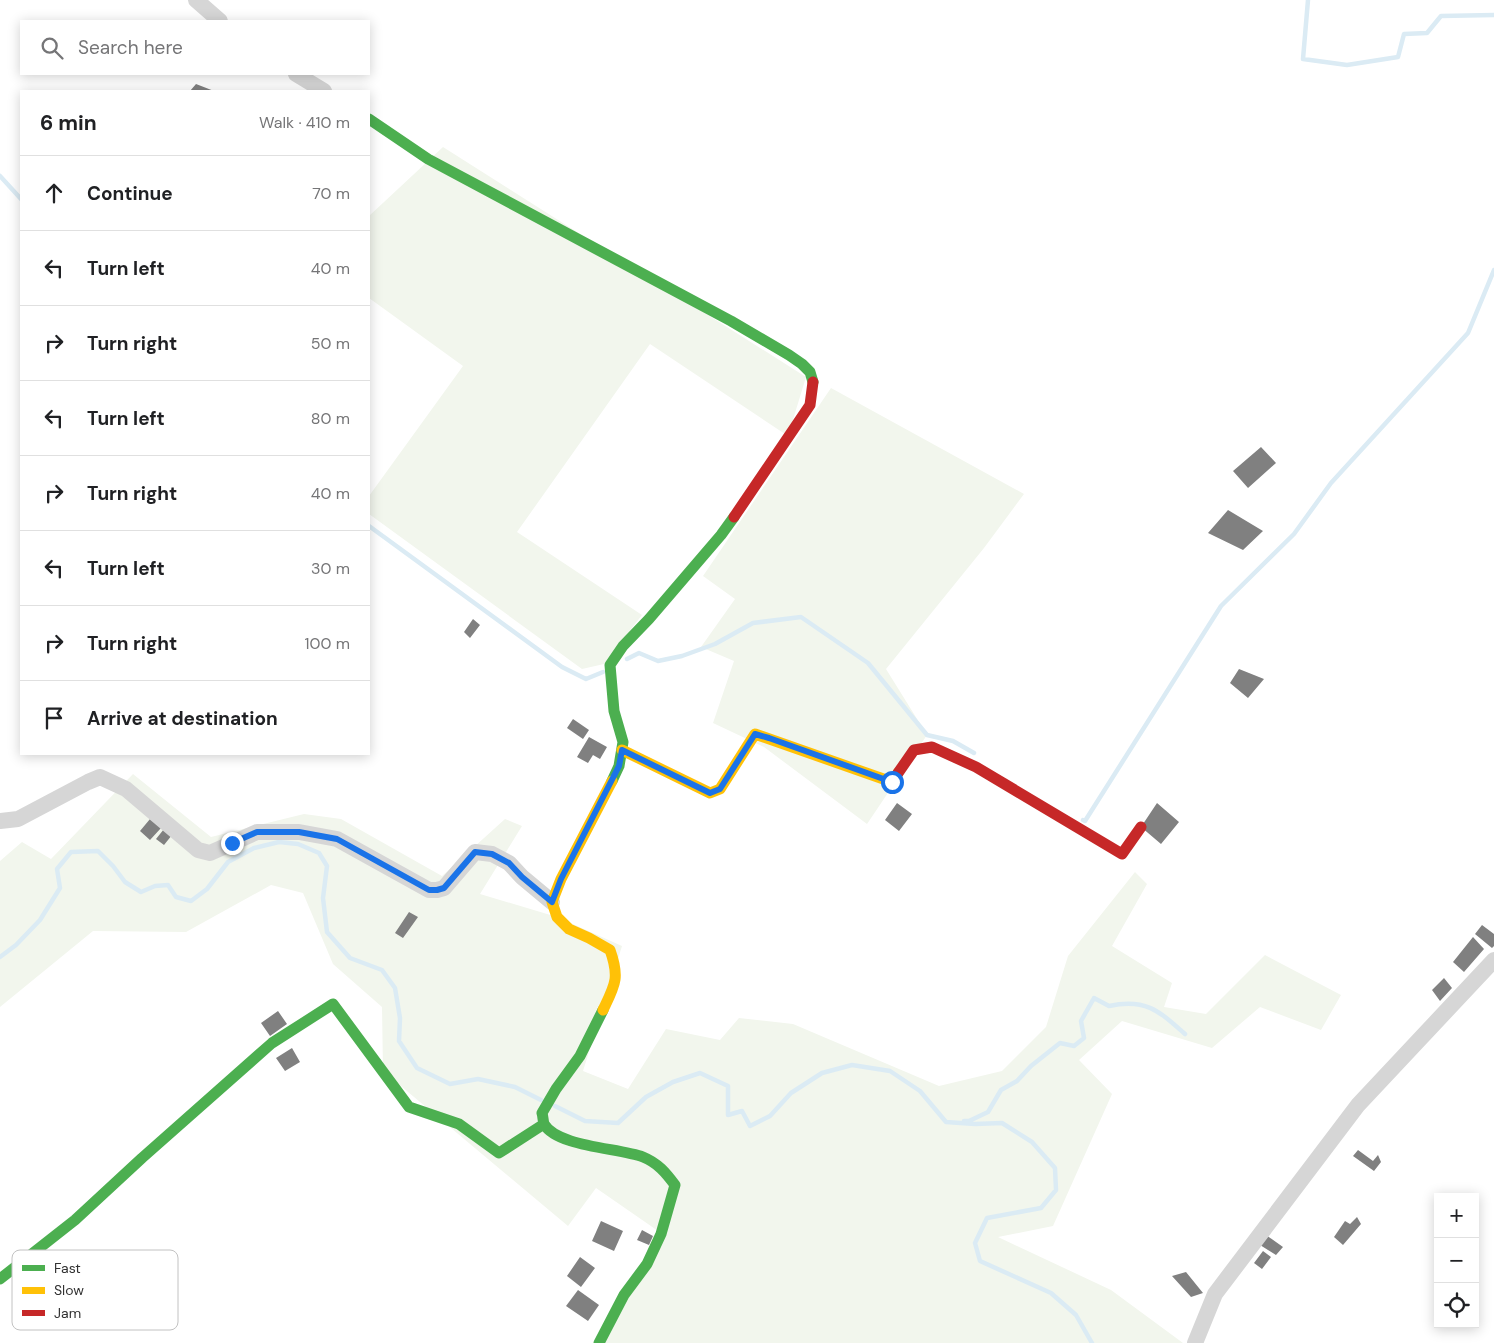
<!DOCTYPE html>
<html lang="en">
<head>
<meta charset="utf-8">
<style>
	body { margin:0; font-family:"DM Sans",sans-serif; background:#f6f6f6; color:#202124 }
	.controls { position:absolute; right:15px; bottom:15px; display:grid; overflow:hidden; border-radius:0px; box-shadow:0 2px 12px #0003 }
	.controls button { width:45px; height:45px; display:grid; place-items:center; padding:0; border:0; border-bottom:1px solid #e0e0e0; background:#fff; color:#202124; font:25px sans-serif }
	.stop { position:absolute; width:15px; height:15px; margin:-11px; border:4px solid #1a73e8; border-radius:50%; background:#fff }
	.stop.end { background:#1a73e8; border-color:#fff; box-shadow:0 1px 5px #0008 }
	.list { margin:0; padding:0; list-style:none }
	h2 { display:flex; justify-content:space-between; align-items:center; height:65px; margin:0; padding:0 20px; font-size:21px }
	h2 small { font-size:16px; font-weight:400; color:#757577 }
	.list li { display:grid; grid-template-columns:32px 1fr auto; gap:15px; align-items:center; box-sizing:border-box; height:75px; padding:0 20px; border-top:1px solid #e0e0e0 }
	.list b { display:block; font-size:19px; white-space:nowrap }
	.list em { font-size:16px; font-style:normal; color:#757577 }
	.icon { flex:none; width:28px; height:28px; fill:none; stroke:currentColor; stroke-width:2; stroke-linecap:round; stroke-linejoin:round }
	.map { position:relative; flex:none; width:1494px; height:1343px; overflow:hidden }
	.search { position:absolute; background:#fff; box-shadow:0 2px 12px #0003; left:20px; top:20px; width:350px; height:55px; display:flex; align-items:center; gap:12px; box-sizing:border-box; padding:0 18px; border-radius:0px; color:#757577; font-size:19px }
	.panel { position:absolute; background:#fff; box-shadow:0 2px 12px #0003; left:20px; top:90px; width:350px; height:665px; border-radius:0px }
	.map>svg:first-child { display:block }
	.green { fill:#f2f6ed }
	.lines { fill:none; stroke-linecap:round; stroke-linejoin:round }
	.stream { stroke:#dbebf4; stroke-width:4.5 }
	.building { fill:#808080 }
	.street { stroke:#d6d6d6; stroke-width:16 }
	.fast { stroke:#4caf50; stroke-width:11 }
	.slow { stroke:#ffc107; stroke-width:11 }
	.jam { stroke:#c62828; stroke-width:11 }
	.route { stroke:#1a73e8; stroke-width:6 }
	.key { fill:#fff; stroke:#c2c2c2; stroke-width:1 }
	.key-label { font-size:14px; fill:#323232 }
</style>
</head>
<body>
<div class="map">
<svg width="1494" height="1343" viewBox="0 0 1494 1343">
	<rect width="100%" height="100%" fill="#fff"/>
	<path class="green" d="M443,147L806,377L788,436L650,344L517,532L642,615L604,664L582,669L369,514V496L463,366L369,298V216Z
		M831,388L1024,494L984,548L886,669L927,735L867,824L764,747L713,723L734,661L701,647L735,599L703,576Z
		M133,774L211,837L304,814L341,819L442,876L505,819L522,826L480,894L557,917L622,946L583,1071L628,1089L666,1029L720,1040L739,1018L793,1024L939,1086L1002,1071L1046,1027L1068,956L1135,872L1147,884L1112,946L1172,983L1164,1007L1206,1014L1265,955L1341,995L1321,1030L1260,1007L1212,1048L1122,1021L1079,1060L1112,1094L1053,1226L998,1237L1111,1290L1183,1343H599L661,1233L596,1188L568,1226L383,1071L382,1007L333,964L303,893L271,885L186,932L93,931L0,1007V861L22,842L51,859Z"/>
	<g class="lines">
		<path class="stream" d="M1308,0L1303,59L1347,65L1398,57L1404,34L1427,33L1441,16L1494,15
			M0,176L21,199
			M369,526L562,667L586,679L603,672
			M627,659L639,653L658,661L682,656L715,644L753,623L801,617L868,663L927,735L953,741L974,753
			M1083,820L1085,821L1221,606L1294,534L1331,483L1468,333L1494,270
			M0,957L16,945L40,920L60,888L57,869L71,852L98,851L113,866L125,882L141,892L155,886L168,885L176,897L191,901L207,889L228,862L254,848L279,842L298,844L319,853L327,866L323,898L327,932L350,958L382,970L395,988L400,1018L399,1041L417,1068L450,1084L478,1079L515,1087L541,1100
			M555,1106L585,1121L618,1123L646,1097L673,1082L700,1073L728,1086V1115L742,1111L750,1126L770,1116L791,1093L822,1073L852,1065L890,1071L920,1091L946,1122L975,1124L1002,1123L1032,1142L1055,1168L1056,1190L1041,1208L987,1218L975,1243L980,1261L1051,1293L1076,1315L1092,1343
			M964,1121H969L988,1112L1001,1090L1017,1081L1031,1066L1060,1043L1074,1046L1084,1038L1081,1021L1094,998L1109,1006C1146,998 1159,1011 1185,1034"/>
	</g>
	<path class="building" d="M196,84L214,91H190Z
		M1261,447L1276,463L1248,488L1233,471Z
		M1228,510L1263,531L1243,550L1208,533Z
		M473,619L480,625L470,638L464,632Z
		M1239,669L1264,679L1248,698L1230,683Z
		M573,719L589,730L583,739L567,728Z
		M589,737L607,747L600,759L593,755L588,763L577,757Z
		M897,803L912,814L899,831L885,820Z
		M1157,803L1179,822L1161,844L1141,827Z
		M150,819L161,828L150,840L140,831Z
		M164,829L172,835L164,845L156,839Z
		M409,912L418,917L403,938L395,933Z
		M1482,925L1494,934V946L1492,948L1475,934Z
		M1473,937L1484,949L1464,972L1453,962Z
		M1444,978L1452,988L1440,1001L1432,990Z
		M278,1011L287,1024L270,1036L261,1023Z
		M292,1048L300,1062L285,1071L276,1058Z
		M1358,1150L1373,1161L1378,1155L1381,1162L1374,1171L1353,1156Z
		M1357,1217L1361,1224L1343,1245L1334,1237L1345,1221L1350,1224Z
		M601,1221L623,1231L614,1251L592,1241Z
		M642,1230L653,1236L649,1245L637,1240Z
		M1266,1235L1283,1247L1276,1255L1260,1245Z
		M1263,1251L1271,1257L1262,1269L1254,1263Z
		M580,1257L595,1268L581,1287L567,1276Z
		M1186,1272L1203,1293L1191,1297L1172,1276Z
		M578,1290L599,1305L588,1321L566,1306Z"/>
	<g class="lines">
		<path class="street" d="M196,0L220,21
			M296,74L324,91
			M0,821L18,819L88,782L100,777L126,789L198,850L210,853L257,832H299L337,839L429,890H437L444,888L475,852L492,854L509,863L522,877L552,902
			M1195,1343L1215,1294L1358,1105L1494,960"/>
		<path class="fast" d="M369,119L428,159L731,321L789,355L802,364L810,372L813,382
			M612,781L619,766L623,742L614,711L610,665L623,646L649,619L721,535L734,517
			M0,1279L75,1220L142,1158L272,1043L333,1004L409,1107L459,1124L499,1153L544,1124
			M599,1343L624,1295L647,1264L661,1234L675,1185C666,1173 658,1163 643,1157C620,1148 557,1147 544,1124C543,1121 543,1116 542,1113L556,1089L580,1056L603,1010"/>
		<path class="slow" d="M622,750L710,793L720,789L755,734L892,782L898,773
			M603,1010C615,985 620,978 610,950L589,938L569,929L557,917L552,902L561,879L612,781"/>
		<path class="jam" d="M734,517L810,405L813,382
			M898,773L914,750L932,747L976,767L1122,854L1141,827"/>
	</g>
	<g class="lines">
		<path class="route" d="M232,843L257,832H299L337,839L429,890H437L444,888L475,852L492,854L509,863L522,877L552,902L561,879L619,766L622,750L710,793L720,789L755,734L769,738L892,782"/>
	</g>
	<rect x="12" y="1250" width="166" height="80" rx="8" class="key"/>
	<rect x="22" y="1265" width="23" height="6" fill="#4caf50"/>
	<rect x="22" y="1287" width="23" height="7" fill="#ffc107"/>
	<rect x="22" y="1310" width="23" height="6" fill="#c62828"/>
	<g class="key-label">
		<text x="54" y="1273">Fast</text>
		<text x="54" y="1295">Slow</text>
		<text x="54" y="1318">Jam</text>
	</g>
</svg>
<div class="controls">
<button>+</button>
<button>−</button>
<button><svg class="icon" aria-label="locate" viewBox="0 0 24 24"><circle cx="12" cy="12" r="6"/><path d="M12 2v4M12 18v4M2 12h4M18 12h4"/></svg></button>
</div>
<div class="stop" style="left:892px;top:782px"></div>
<div class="stop end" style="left:232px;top:843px"></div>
<div class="search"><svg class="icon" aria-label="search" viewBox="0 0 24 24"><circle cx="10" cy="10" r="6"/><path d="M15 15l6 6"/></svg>Search here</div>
<section class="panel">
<h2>6 min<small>Walk · 410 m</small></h2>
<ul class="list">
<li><svg class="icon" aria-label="ahead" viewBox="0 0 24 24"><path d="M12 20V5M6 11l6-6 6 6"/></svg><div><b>Continue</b></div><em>70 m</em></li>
<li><svg class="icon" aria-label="left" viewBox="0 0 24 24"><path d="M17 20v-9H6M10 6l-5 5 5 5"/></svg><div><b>Turn left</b></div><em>40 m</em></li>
<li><svg class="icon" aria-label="right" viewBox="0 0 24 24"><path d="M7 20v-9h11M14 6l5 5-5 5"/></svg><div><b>Turn right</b></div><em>50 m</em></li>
<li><svg class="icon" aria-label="left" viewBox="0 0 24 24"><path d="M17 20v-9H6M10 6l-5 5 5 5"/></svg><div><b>Turn left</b></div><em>80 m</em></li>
<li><svg class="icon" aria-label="right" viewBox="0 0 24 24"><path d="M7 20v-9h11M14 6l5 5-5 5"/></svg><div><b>Turn right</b></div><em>40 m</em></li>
<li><svg class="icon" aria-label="left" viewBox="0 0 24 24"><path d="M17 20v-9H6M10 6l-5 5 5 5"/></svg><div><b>Turn left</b></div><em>30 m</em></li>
<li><svg class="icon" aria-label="right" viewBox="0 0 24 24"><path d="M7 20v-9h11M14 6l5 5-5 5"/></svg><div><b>Turn right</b></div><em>100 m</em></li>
<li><svg class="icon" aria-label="arrive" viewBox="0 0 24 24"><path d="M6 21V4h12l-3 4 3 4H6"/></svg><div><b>Arrive at destination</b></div></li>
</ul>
</section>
</div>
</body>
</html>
